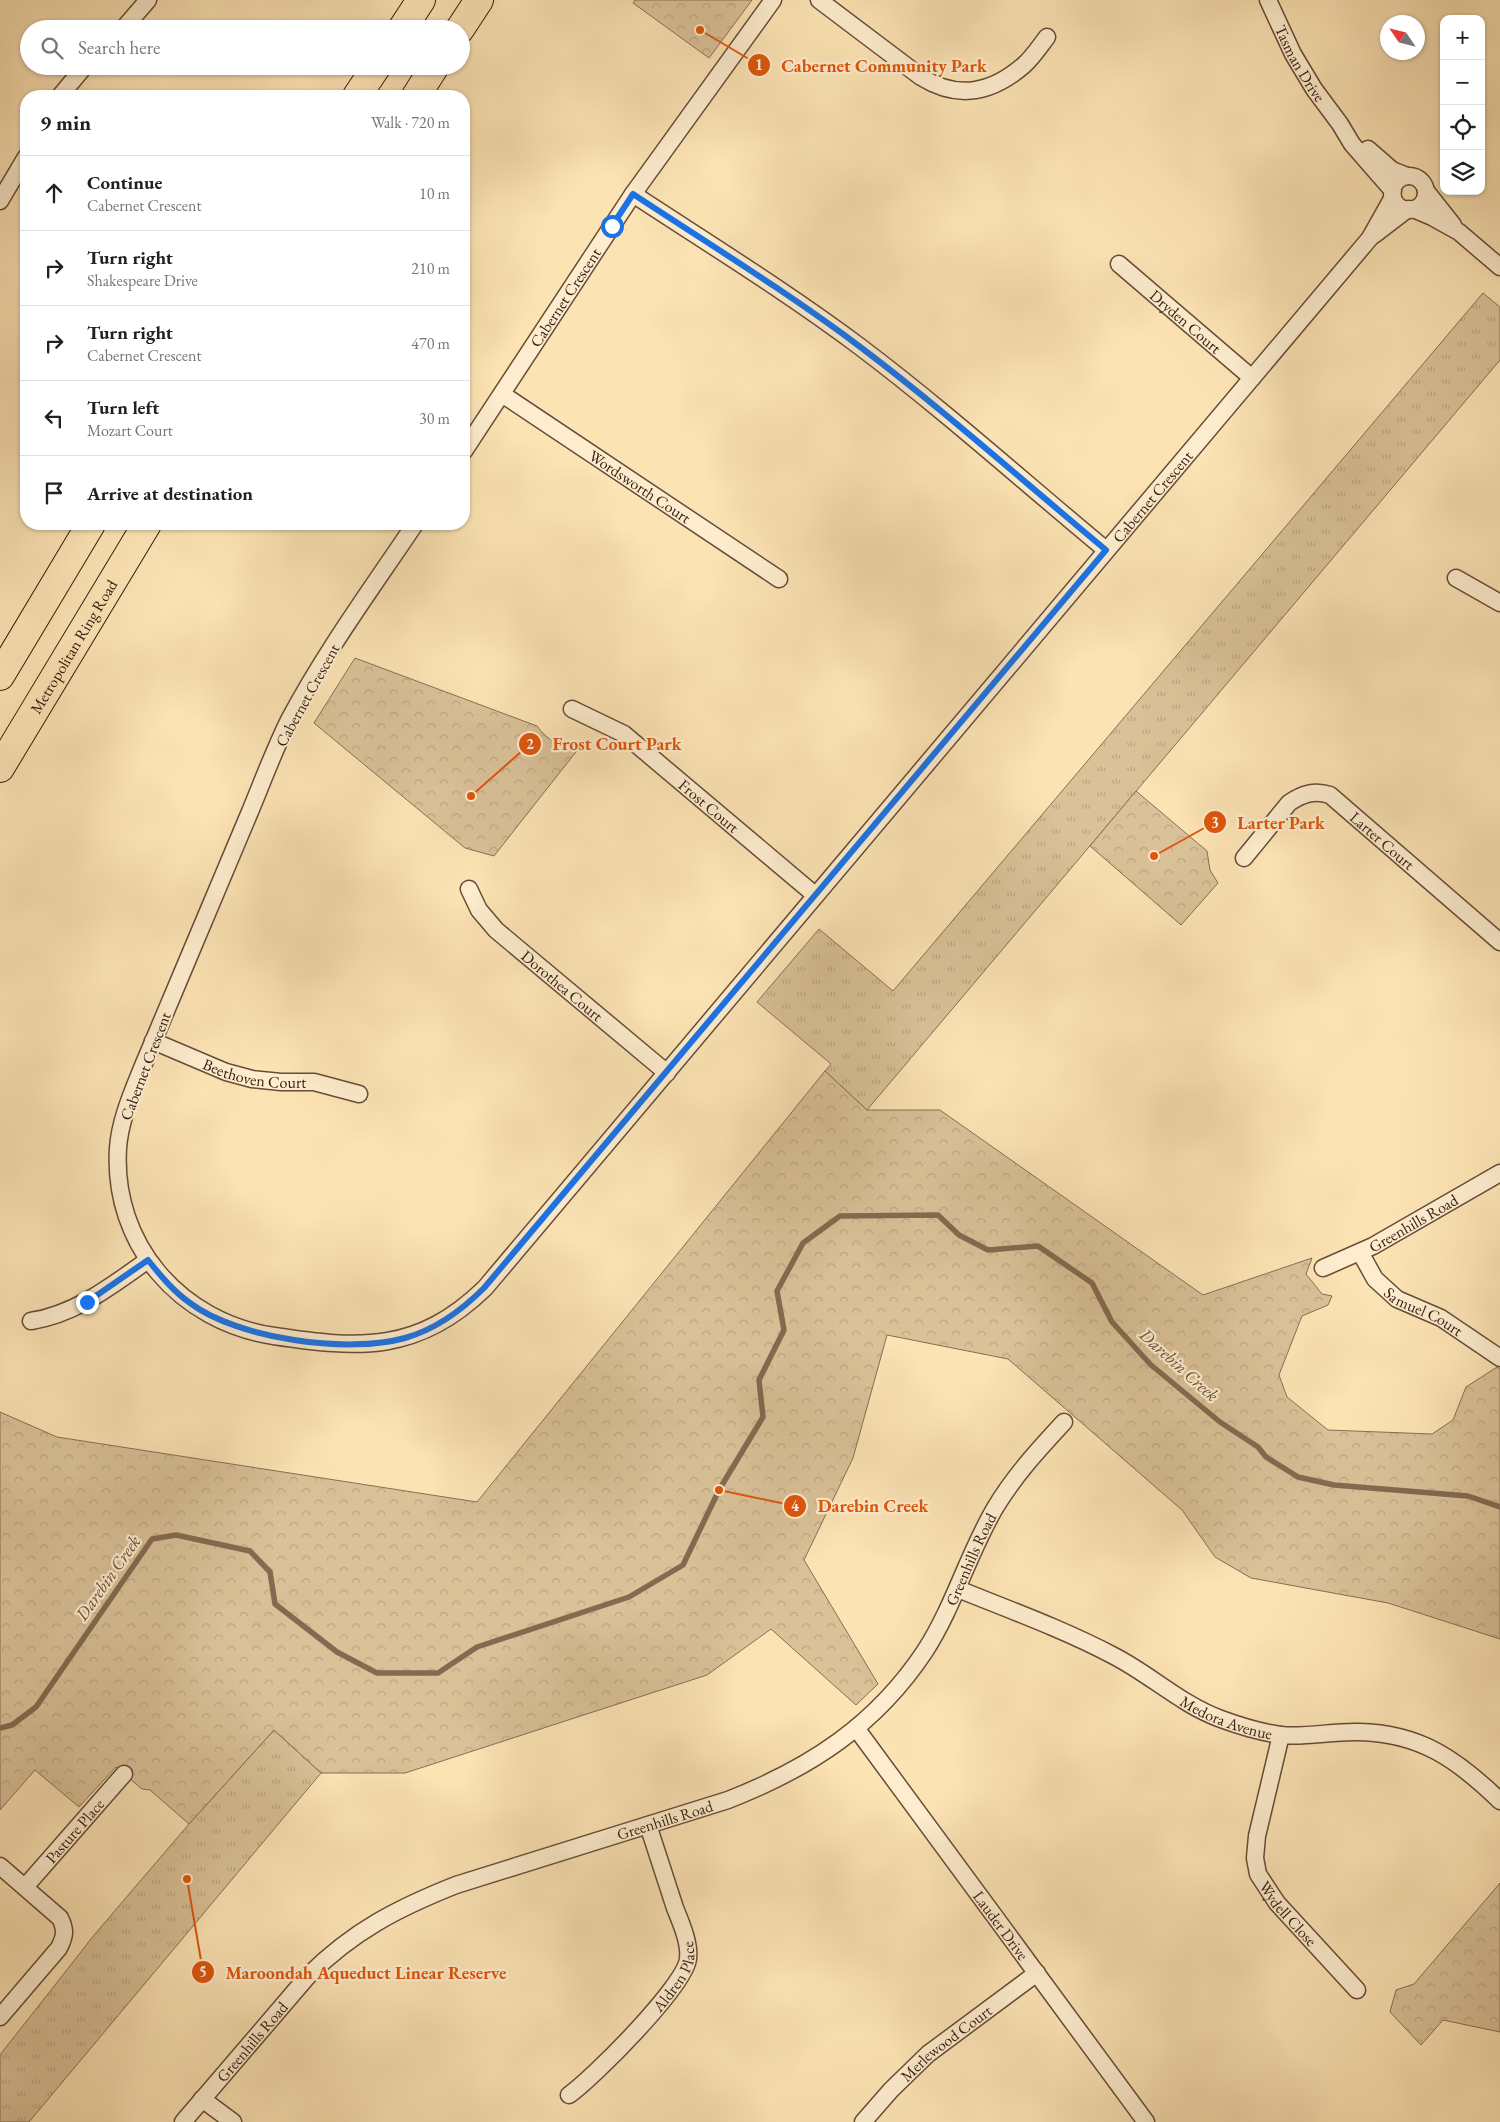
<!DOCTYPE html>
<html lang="en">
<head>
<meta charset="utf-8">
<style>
	body { margin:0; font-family:"EB Garamond",serif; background:#f2f2f2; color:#202124 }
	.controls { position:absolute; right:15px; top:15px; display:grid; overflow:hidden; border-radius:10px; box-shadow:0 1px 4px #0004 }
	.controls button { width:45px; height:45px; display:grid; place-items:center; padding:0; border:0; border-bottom:1px solid #e0e0e0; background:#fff; color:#202124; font:25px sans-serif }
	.compass { position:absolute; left:1380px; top:15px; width:45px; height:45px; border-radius:50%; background:#fff; box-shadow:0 1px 4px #0004; rotate:305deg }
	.stop { position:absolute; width:15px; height:15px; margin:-11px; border:4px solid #1a73e8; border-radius:50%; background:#fff }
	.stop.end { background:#1a73e8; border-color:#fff; box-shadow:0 1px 5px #0008 }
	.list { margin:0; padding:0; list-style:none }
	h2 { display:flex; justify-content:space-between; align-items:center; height:65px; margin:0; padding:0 20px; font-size:21px }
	h2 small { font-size:16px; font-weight:400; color:#757577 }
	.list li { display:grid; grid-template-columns:32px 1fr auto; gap:15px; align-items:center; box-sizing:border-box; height:75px; padding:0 20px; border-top:1px solid #e0e0e0 }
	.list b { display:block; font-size:19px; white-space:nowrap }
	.list p { margin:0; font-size:16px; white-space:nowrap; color:#757577 }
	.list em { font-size:16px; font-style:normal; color:#757577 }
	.icon { flex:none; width:28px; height:28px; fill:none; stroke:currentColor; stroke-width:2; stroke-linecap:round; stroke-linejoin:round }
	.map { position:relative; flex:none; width:1500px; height:2122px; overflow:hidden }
	.search { position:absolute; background:#fff; box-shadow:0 1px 4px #0004; left:20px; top:20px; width:450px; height:55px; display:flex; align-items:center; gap:12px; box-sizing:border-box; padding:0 18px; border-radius:28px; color:#757577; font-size:19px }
	.panel { position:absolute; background:#fff; box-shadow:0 1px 4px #0004; left:20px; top:90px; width:450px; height:440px; border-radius:20px }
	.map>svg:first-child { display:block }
	.grass { fill:url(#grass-tufts); stroke:#886e53 }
	.forest { fill:url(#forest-crowns); stroke:#886e53 }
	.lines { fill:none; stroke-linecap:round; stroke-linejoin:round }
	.stream { stroke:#846a50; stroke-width:5.5 }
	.street-casing { stroke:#674c38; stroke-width:19 }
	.highway-casing { stroke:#351a0e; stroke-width:30 }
	.street { stroke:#fdedce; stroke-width:16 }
	.highway { stroke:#fce3b4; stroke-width:28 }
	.route { stroke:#1a73e8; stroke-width:6 }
	.labels { text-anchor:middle; stroke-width:4.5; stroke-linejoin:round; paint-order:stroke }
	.street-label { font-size:16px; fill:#351a0e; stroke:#fdedce }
	.water-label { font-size:18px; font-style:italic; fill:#694f3a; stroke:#fdedce }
	.leader { fill:none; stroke:#df560c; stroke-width:2 }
	.callout-dot { fill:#df560c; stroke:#fdedce; stroke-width:2 }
	.mark-label { font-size:15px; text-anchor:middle; font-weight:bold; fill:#fff }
	.callout-label { font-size:18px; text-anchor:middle; font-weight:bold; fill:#df560c; stroke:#fdedce; stroke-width:4.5; stroke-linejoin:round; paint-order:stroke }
</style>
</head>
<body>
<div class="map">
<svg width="1500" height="2122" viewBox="0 0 1500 2122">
	<defs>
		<pattern id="grass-tufts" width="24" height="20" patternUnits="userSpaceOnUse" patternTransform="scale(1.25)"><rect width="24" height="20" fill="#dac198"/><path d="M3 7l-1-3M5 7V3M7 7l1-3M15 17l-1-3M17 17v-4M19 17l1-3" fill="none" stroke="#bca582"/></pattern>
		<pattern id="forest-crowns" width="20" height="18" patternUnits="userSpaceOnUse" patternTransform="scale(1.25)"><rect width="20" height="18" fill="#dac198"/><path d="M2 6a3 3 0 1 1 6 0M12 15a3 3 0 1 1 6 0" fill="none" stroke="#bca582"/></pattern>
	</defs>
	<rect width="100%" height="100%" fill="#fce3b4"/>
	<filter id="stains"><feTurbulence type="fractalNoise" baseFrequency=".004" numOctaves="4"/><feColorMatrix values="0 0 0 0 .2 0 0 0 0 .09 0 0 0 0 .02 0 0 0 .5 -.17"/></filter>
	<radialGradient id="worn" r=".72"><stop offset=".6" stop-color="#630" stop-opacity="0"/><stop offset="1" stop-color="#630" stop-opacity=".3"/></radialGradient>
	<path class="grass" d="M1483,293L1500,307V360L867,1110L825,1071L831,1064L757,1002L819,929L893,991Z
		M274,1730L321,1773L29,2122H0V2055L95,1934L189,1824Z"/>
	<path class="forest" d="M635,0H752L709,58L633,3Z
		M355,658L537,726C551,745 560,744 583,743L494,856L465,848L314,723Z
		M1136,791L1207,851L1210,870L1218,883L1181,925L1090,846Z
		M825,1071L867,1110H940L1203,1295L1312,1258L1306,1274L1322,1294L1332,1296L1328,1305L1302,1316L1279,1375L1287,1397L1328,1430L1432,1434L1453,1420L1466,1387L1497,1367L1500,1369V1639L1388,1603L1251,1578L1215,1557L1182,1510L1008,1359L887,1335L853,1458L804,1560L878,1684L856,1705L771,1629L707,1675L405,1773H321L274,1730L189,1824L150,1790L142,1789L116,1767L79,1807L35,1770L0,1810V1412L57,1437L477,1502Z
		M1500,1883V2032L1443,2020L1421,2045L1390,2012L1396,1990L1414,1984Z"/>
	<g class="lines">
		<path class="stream" d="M0,1728L12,1725L36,1707L152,1539L176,1535L250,1551L270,1572L275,1604L337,1652L377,1673H438L477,1647L629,1597L683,1565L719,1490L763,1417L759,1380L784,1330L777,1291L803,1243L840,1216L938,1215L959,1235L988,1250L1038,1246L1092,1283L1112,1322L1151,1365L1220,1422L1258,1447L1266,1457L1298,1477L1334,1485L1468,1496L1500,1507"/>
		<g class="street-casing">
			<g id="street">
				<path d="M819,0L921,77C958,100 992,93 1024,65C1033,57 1040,46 1047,37"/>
				<path id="s1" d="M1268,0L1293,54L1314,89L1340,124L1352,144L1393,191"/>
				<path d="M123,29L148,0"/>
				<path d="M60,96L85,66"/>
				<path d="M1368,149L1392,170L1407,176"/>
				<circle cx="1409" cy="193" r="17"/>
				<path d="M1426,191L1453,225"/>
				<path d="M633,194C709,244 787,292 859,346C944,410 1024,482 1106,550"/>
				<path d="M0,201L26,157"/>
				<path d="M1413,209L1432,217L1459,232L1500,267"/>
				<path d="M1374,235L1408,209"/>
				<path id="s2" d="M1119,264L1252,378"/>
				<path id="s3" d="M502,394L779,579"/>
				<path id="s4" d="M464,451L633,194L773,0"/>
				<path id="s5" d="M415,524C372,588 325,652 289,720C274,750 262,783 249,814C225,871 201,928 177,985C165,1013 154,1040 142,1068C132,1093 120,1120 118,1148C112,1244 180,1322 274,1336C360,1349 418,1353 485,1288L1370,238L1393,197"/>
				<path d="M1456,578L1500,603"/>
				<path id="s6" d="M572,709L624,734L815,895"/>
				<path id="s7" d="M1244,858L1289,803C1302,794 1314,790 1330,795L1500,942"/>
				<path id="s8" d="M469,889L479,910L496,930L667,1073"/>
				<path id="s9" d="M153,1041L226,1072L252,1079L281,1082H314L359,1094"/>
				<path id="s10" d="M1360,1252L1375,1279L1397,1299L1441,1318L1500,1358"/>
				<path id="s11" d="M1323,1268L1373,1246L1500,1173"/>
				<path d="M31,1321C76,1314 111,1286 148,1260"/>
				<path id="s12" d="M958,1589C1010,1610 1065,1630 1114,1656C1151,1675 1182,1705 1221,1719C1240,1726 1260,1732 1280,1735C1305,1738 1333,1731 1359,1732C1420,1733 1458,1760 1500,1801"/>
				<path id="s13" d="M856,1728L1146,2122"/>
				<path id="s14" d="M1281,1735L1257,1836L1255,1858L1258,1874L1277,1903L1357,1990"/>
				<path d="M0,1866L60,1918C66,1930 65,1936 59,1948L0,2017"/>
				<path id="s15" d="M25,1887L124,1774"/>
				<path id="s16" d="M569,2095C593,2078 685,1986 688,1959C690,1943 681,1923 675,1908C666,1880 657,1852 648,1825"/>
				<path d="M202,2099L233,2122"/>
				<path id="s17" d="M183,2122L308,1976C353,1931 398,1908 456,1885L728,1800C810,1768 876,1725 925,1651C954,1606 968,1554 995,1508C1014,1476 1039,1449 1064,1422"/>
				<path id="s18" d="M863,2122L891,2090L928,2054L1037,1973"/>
			</g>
		</g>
		<g class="highway-casing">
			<g id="highway">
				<path d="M402,29L421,0"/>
				<path d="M460,29L479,0"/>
				<path d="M357,96L377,66"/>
				<path d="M416,96L435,66"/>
				<path d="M0,676L91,524"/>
				<path id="s19" d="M0,768L147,524"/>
			</g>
		</g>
		<use href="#street" class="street"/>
		<use href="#highway" class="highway"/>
	</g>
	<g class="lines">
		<path class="route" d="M87,1302L148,1260C160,1275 173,1291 190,1303C238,1339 348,1354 405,1338C437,1329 462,1310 484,1288L1106,550C1024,482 944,410 859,346C787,292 709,244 633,194L612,226"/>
	</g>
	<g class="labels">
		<g class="street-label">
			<text dy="6" stroke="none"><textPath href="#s1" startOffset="71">Tasman Drive</textPath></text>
			<text dy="6" stroke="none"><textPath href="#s4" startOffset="184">Cabernet Crescent</textPath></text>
			<text dy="6" stroke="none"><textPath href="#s2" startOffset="88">Dryden Court</textPath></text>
			<text dy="6" stroke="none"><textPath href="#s3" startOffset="166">Wordsworth Court</textPath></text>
			<text dy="6" stroke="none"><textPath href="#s5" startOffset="2226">Cabernet Crescent</textPath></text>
			<text dy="6" stroke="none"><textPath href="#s19" startOffset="142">Metropolitan Ring Road</textPath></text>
			<text transform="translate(307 695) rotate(-61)" y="6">Cabernet Crescent</text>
			<text dy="6" stroke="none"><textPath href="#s6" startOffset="169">Frost Court</textPath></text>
			<text dy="6" stroke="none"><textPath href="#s7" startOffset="184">Larter Court</textPath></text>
			<text dy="6" stroke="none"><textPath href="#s8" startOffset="136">Dorothea Court</textPath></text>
			<text transform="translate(145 1066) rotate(-69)" y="6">Cabernet Crescent</text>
			<text dy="6" stroke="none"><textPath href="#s9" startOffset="108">Beethoven Court</textPath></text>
			<text dy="6" stroke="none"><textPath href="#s11" startOffset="101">Greenhills Road</textPath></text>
			<text dy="6" stroke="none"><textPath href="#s10" startOffset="90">Samuel Court</textPath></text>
			<text dy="6" stroke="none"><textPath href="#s17" startOffset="1006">Greenhills Road</textPath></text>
			<text dy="6" stroke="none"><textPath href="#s12" startOffset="299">Medora Avenue</textPath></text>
			<text dy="6" stroke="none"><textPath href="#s17" startOffset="586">Greenhills Road</textPath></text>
			<text dy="6" stroke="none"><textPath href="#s15" startOffset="75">Pasture Place</textPath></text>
			<text dy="6" stroke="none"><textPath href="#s14" startOffset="192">Wydell Close</textPath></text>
			<text dy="6" stroke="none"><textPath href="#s13" startOffset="245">Lauder Drive</textPath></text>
			<text dy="6" stroke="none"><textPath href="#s16" startOffset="161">Aldren Place</textPath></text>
			<text dy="6" stroke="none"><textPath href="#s17" startOffset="106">Greenhills Road</textPath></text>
			<text dy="6" stroke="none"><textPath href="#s18" startOffset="115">Merlewood Court</textPath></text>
		</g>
		<g class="water-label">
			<text transform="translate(1179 1365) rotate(42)" y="6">Darebin Creek</text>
			<text transform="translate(108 1578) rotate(-55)" y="6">Darebin Creek</text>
		</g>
	</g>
	<path class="leader" d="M700 30L759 65M471 796L530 744M1154 856L1215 822M719 1490L795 1506M187 1879L203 1972"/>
	<g class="callout-dot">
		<circle cx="700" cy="30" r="5"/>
		<circle cx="471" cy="796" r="5"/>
		<circle cx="1154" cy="856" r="5"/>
		<circle cx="719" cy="1490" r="5"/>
		<circle cx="187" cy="1879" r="5"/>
		<circle cx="759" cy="65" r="12"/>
		<circle cx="530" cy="744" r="12"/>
		<circle cx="1215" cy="822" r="12"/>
		<circle cx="795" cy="1506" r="12"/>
		<circle cx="203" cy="1972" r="12"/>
	</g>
	<g class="mark-label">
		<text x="759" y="70">1</text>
		<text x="530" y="749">2</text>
		<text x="1215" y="828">3</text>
		<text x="795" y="1511">4</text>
		<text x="203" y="1977">5</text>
	</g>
	<g class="callout-label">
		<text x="884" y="72">Cabernet Community Park</text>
		<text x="617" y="750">Frost Court Park</text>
		<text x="1281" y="829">Larter Park</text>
		<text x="873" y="1512">Darebin Creek</text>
		<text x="366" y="1979">Maroondah Aqueduct Linear Reserve</text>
	</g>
	<rect width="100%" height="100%" filter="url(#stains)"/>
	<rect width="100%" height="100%" fill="url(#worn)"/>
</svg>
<div class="controls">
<button>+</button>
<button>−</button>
<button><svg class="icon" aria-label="locate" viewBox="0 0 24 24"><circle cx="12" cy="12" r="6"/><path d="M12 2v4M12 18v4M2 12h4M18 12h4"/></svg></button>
<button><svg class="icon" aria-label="layers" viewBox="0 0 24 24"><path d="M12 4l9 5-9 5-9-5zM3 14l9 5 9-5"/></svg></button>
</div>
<svg class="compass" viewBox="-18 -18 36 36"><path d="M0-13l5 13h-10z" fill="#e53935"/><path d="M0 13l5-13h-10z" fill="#757577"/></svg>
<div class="stop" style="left:612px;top:226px"></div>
<div class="stop end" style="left:87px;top:1302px"></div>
<div class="search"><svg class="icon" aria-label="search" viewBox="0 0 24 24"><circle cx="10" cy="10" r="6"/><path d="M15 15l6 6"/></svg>Search here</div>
<section class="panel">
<h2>9 min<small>Walk · 720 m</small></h2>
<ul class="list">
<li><svg class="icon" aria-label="ahead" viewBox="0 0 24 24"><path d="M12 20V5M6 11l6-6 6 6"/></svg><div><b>Continue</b><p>Cabernet Crescent</p></div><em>10 m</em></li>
<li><svg class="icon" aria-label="right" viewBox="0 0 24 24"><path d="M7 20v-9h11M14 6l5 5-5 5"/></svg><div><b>Turn right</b><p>Shakespeare Drive</p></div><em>210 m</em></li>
<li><svg class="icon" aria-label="right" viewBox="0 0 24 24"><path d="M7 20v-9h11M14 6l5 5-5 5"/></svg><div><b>Turn right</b><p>Cabernet Crescent</p></div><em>470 m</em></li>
<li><svg class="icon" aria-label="left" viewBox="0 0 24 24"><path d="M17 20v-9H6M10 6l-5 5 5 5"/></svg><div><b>Turn left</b><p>Mozart Court</p></div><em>30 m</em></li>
<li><svg class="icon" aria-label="arrive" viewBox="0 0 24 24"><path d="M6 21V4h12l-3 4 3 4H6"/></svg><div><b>Arrive at destination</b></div></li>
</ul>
</section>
</div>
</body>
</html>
